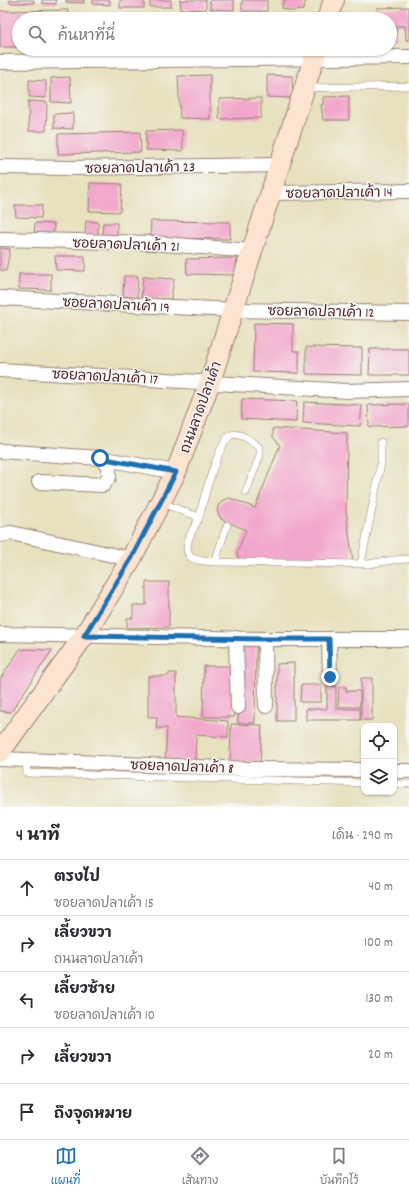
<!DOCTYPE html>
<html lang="th">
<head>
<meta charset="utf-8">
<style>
	body { margin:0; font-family:Dekko,"Playpen Sans Thai",sans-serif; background:#f7f7f7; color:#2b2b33 }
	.controls { position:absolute; right:12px; bottom:12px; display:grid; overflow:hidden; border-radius:8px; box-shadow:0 1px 3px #0004 }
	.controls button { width:36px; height:36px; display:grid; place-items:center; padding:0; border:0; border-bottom:1px solid #e1e1e2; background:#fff; color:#2b2b33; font:20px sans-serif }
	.stop { position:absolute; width:12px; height:12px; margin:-9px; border:3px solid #1f6fb2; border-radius:50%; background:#fff }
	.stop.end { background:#1f6fb2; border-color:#fff; box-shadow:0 1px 4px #0008 }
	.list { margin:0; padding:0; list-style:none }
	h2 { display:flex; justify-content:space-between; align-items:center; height:52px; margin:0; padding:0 16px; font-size:17px }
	h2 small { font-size:13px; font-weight:400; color:#7c7c81 }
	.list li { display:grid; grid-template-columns:26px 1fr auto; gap:12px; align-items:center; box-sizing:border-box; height:56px; padding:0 16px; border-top:1px solid #e1e1e2 }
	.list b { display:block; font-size:15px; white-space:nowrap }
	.list p { margin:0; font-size:13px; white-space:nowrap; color:#7c7c81 }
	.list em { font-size:13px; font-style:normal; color:#7c7c81 }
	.icon { flex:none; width:22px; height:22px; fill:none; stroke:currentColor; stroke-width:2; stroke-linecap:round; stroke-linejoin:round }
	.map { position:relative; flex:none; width:409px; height:807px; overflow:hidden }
	.search { position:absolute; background:#fff; box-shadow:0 1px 3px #0004; left:12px; right:12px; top:12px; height:44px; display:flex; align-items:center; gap:10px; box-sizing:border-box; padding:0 14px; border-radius:22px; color:#7c7c81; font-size:15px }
	.sheet { height:332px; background:#fff }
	nav { display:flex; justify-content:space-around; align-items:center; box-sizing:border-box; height:56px; border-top:1px solid #e1e1e2; background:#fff; font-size:11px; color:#7c7c81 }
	nav a { display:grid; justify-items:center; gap:2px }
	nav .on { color:#1f6fb2 }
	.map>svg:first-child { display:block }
	.building { fill:#f2a6cb }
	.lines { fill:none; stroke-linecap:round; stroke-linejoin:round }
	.service-casing { stroke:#988074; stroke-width:8 }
	.minor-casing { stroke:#988074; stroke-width:16 }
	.secondary-casing { stroke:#988074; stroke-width:22 }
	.service { stroke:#fff; stroke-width:7 }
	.minor { stroke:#fff; stroke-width:14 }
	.secondary { stroke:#fde4d1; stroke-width:20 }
	.route { stroke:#1f6fb2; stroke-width:5 }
	.labels { text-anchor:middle; stroke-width:3; stroke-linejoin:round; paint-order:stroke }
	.street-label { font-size:14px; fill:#4a1f2b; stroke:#f6f6f2 }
</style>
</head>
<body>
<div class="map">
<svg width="409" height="807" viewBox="0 0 409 807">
	<rect width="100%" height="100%" fill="#f6f6f2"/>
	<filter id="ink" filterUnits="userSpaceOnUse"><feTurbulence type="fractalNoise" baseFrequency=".025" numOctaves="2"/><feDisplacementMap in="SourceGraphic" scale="8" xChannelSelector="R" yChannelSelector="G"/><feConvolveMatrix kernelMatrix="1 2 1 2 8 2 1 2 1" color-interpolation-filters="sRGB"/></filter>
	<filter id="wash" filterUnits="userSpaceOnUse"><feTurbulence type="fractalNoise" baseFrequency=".012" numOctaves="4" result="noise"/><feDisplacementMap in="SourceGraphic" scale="16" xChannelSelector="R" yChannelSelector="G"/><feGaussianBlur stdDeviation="0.9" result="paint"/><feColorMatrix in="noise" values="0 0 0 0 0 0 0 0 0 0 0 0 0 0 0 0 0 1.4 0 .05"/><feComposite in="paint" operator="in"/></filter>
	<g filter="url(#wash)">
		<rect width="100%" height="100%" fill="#e7e1be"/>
		<g id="blocks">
			<path class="building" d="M9,0H34V3H10Z
				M42,0H56V4L42,3Z
				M66,0H84V3L66,2Z
				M93,0H110V5L93,4Z
				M120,0H144V8H120Z
				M150,0H171V7H150Z
				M180,0H206V10L181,9Z
				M210,0H234V10L210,9Z
				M242,0H267V11H242Z
				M284,0H306L303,10L291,11L282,8Z
				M409,7V40H406L405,26H396V39H390V19H378L377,8Z
				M68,10V19H19V47H0V11Z
				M99,49H219V58L99,56Z
				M210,75V119L180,118L178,76Z
				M267,75L292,76L293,98L267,97Z
				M70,77L71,103L51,102V78Z
				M29,80L46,81V98L29,97Z
				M349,96V120H323L321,105H323V97Z
				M261,98V118L219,119V99Z
				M28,101L47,102L46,131H29Z
				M73,113V129L54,128V114Z
				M182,130L183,151L146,150V131Z
				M140,132L141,152L58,154V134Z
				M90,183L122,184L120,212L89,211Z
				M15,205H42L41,218L16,217Z
				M86,221L98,222V236L85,235Z
				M151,221L230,222V239L150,238Z
				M35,223L54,224L53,237L34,236Z
				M103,223H117V238L102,236Z
				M0,248L10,249L6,271L0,270Z
				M55,256H85V271L56,270Z
				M237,258L235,275L187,274L186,259Z
				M19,274H51V290L19,289Z
				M124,276H138L137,298L123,296Z
				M143,277L174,279L171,299H141Z
				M254,323L293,324V351H299V373L253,372Z
				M306,347L362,348V375L306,374Z
				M370,349H409V375H369Z
				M242,399L297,401L296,422L241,419Z
				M304,402L362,405L360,426L303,423Z
				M409,404V426L369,427L368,405Z
				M273,428L347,433L346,511L353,563L241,560L238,557L237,553L246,530L221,519L217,511L218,506L223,500L230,498L255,508L280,445L273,437Z
				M146,582H169V627L127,628V618H133V605H146Z
				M239,646H256L255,723H238Z
				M20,649L52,650L11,712L0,711V679Z
				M294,663V721H277V664Z
				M204,666H234V717H203Z
				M169,673H176V717L228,721V737L196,735L195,763L165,762L167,728H156L157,717H148V676H169Z
				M361,678H372V720H361Z
				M301,685H321V702H300Z
				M327,686H336V709H360V720H306V709H327Z
				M339,687H346V691H360V707H338Z
				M231,724L262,725L260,763L230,761Z"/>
		</g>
	</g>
	<g filter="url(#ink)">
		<use href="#blocks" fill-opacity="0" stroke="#988074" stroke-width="1"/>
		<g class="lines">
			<g class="service-casing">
				<path id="service" d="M306,88L409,86
					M246,492L260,455V448C255,443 239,431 231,435C219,441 203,500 200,515C196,526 182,543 189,555C193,562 208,561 215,562L369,564L392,560L409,559
					M162,503L199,517
					M215,562L227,525
					M361,564L381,463V442
					M26,760L27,773L364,783
					M394,784H409"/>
			</g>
			<g class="minor-casing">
				<path id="minor" d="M0,62L409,57
					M0,167L68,168L279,165
					M270,193L409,191
					M0,239L152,243L252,251
					M0,298L232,310L409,313
					M0,370L348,391L409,389
					M0,451L100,458L176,472
					M39,482L103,485L109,477V464L100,458
					M0,535L11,533L131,559
					M0,634L265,639H409
					M236,638L238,707
					M265,639L266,706
					M329,639L330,677
					M0,759L248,769L364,770
					M394,771H409"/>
			</g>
			<g class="secondary-casing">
				<path id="secondary" d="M327,19L334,0
					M0,752L84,636L131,559L176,472L210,382L317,49"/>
			</g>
			<use href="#service" class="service"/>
			<use href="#minor" class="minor"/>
			<use href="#secondary" class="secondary"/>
		</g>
	</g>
	<g class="lines" filter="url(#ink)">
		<path class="route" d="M100,458L176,472L131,559L84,636L265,639H329L330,677"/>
	</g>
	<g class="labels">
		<g class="street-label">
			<text transform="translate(140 167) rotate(-1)" y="5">ซอยลาดปลาเค้า 23</text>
			<text transform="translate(339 192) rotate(-1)" y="5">ซอยลาดปลาเค้า 14</text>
			<text transform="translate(126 244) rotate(2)" y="5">ซอยลาดปลาเค้า 21</text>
			<text transform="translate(116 304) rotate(3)" y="5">ซอยลาดปลาเค้า 19</text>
			<text transform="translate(321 311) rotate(1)" y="5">ซอยลาดปลาเค้า 12</text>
			<text transform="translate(105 376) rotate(3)" y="5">ซอยลาดปลาเค้า 17</text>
			<text transform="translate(200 407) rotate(-70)" y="5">ถนนลาดปลาเค้า</text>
			<text transform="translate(182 766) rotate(2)" y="5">ซอยลาดปลาเค้า 8</text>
		</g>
	</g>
</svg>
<div class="controls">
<button><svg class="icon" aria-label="locate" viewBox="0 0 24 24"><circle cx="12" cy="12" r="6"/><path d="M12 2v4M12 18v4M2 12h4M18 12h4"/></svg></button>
<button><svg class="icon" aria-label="layers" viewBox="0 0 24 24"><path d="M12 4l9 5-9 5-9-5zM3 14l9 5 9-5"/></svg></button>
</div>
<div class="stop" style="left:100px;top:458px"></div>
<div class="stop end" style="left:330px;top:677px"></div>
<div class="search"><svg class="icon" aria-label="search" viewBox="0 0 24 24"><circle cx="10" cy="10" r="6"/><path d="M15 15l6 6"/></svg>ค้นหาที่นี่</div>
</div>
<section class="sheet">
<h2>4 นาที<small>เดิน · 290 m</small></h2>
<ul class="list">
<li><svg class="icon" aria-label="ahead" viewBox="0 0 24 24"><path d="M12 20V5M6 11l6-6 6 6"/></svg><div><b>ตรงไป</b><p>ซอยลาดปลาเค้า 15</p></div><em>40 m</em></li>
<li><svg class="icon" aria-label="right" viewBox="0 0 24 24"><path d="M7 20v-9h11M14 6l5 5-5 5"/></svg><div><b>เลี้ยวขวา</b><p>ถนนลาดปลาเค้า</p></div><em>100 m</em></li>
<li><svg class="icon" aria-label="left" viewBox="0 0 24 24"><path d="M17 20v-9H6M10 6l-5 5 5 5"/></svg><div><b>เลี้ยวซ้าย</b><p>ซอยลาดปลาเค้า 10</p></div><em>130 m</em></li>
<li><svg class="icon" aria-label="right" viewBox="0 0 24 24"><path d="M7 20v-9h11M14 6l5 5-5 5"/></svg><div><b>เลี้ยวขวา</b></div><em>20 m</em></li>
<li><svg class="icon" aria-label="arrive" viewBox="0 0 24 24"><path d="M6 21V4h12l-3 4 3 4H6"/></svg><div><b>ถึงจุดหมาย</b></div></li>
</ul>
</section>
<nav>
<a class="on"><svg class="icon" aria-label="map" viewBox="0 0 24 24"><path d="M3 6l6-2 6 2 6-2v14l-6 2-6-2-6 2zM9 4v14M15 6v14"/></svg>แผนที่</a>
<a><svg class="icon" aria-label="directions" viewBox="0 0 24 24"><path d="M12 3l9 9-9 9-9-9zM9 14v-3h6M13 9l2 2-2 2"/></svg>เส้นทาง</a>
<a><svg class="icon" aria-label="saved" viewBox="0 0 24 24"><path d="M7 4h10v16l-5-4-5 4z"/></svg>บันทึกไว้</a>
</nav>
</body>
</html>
